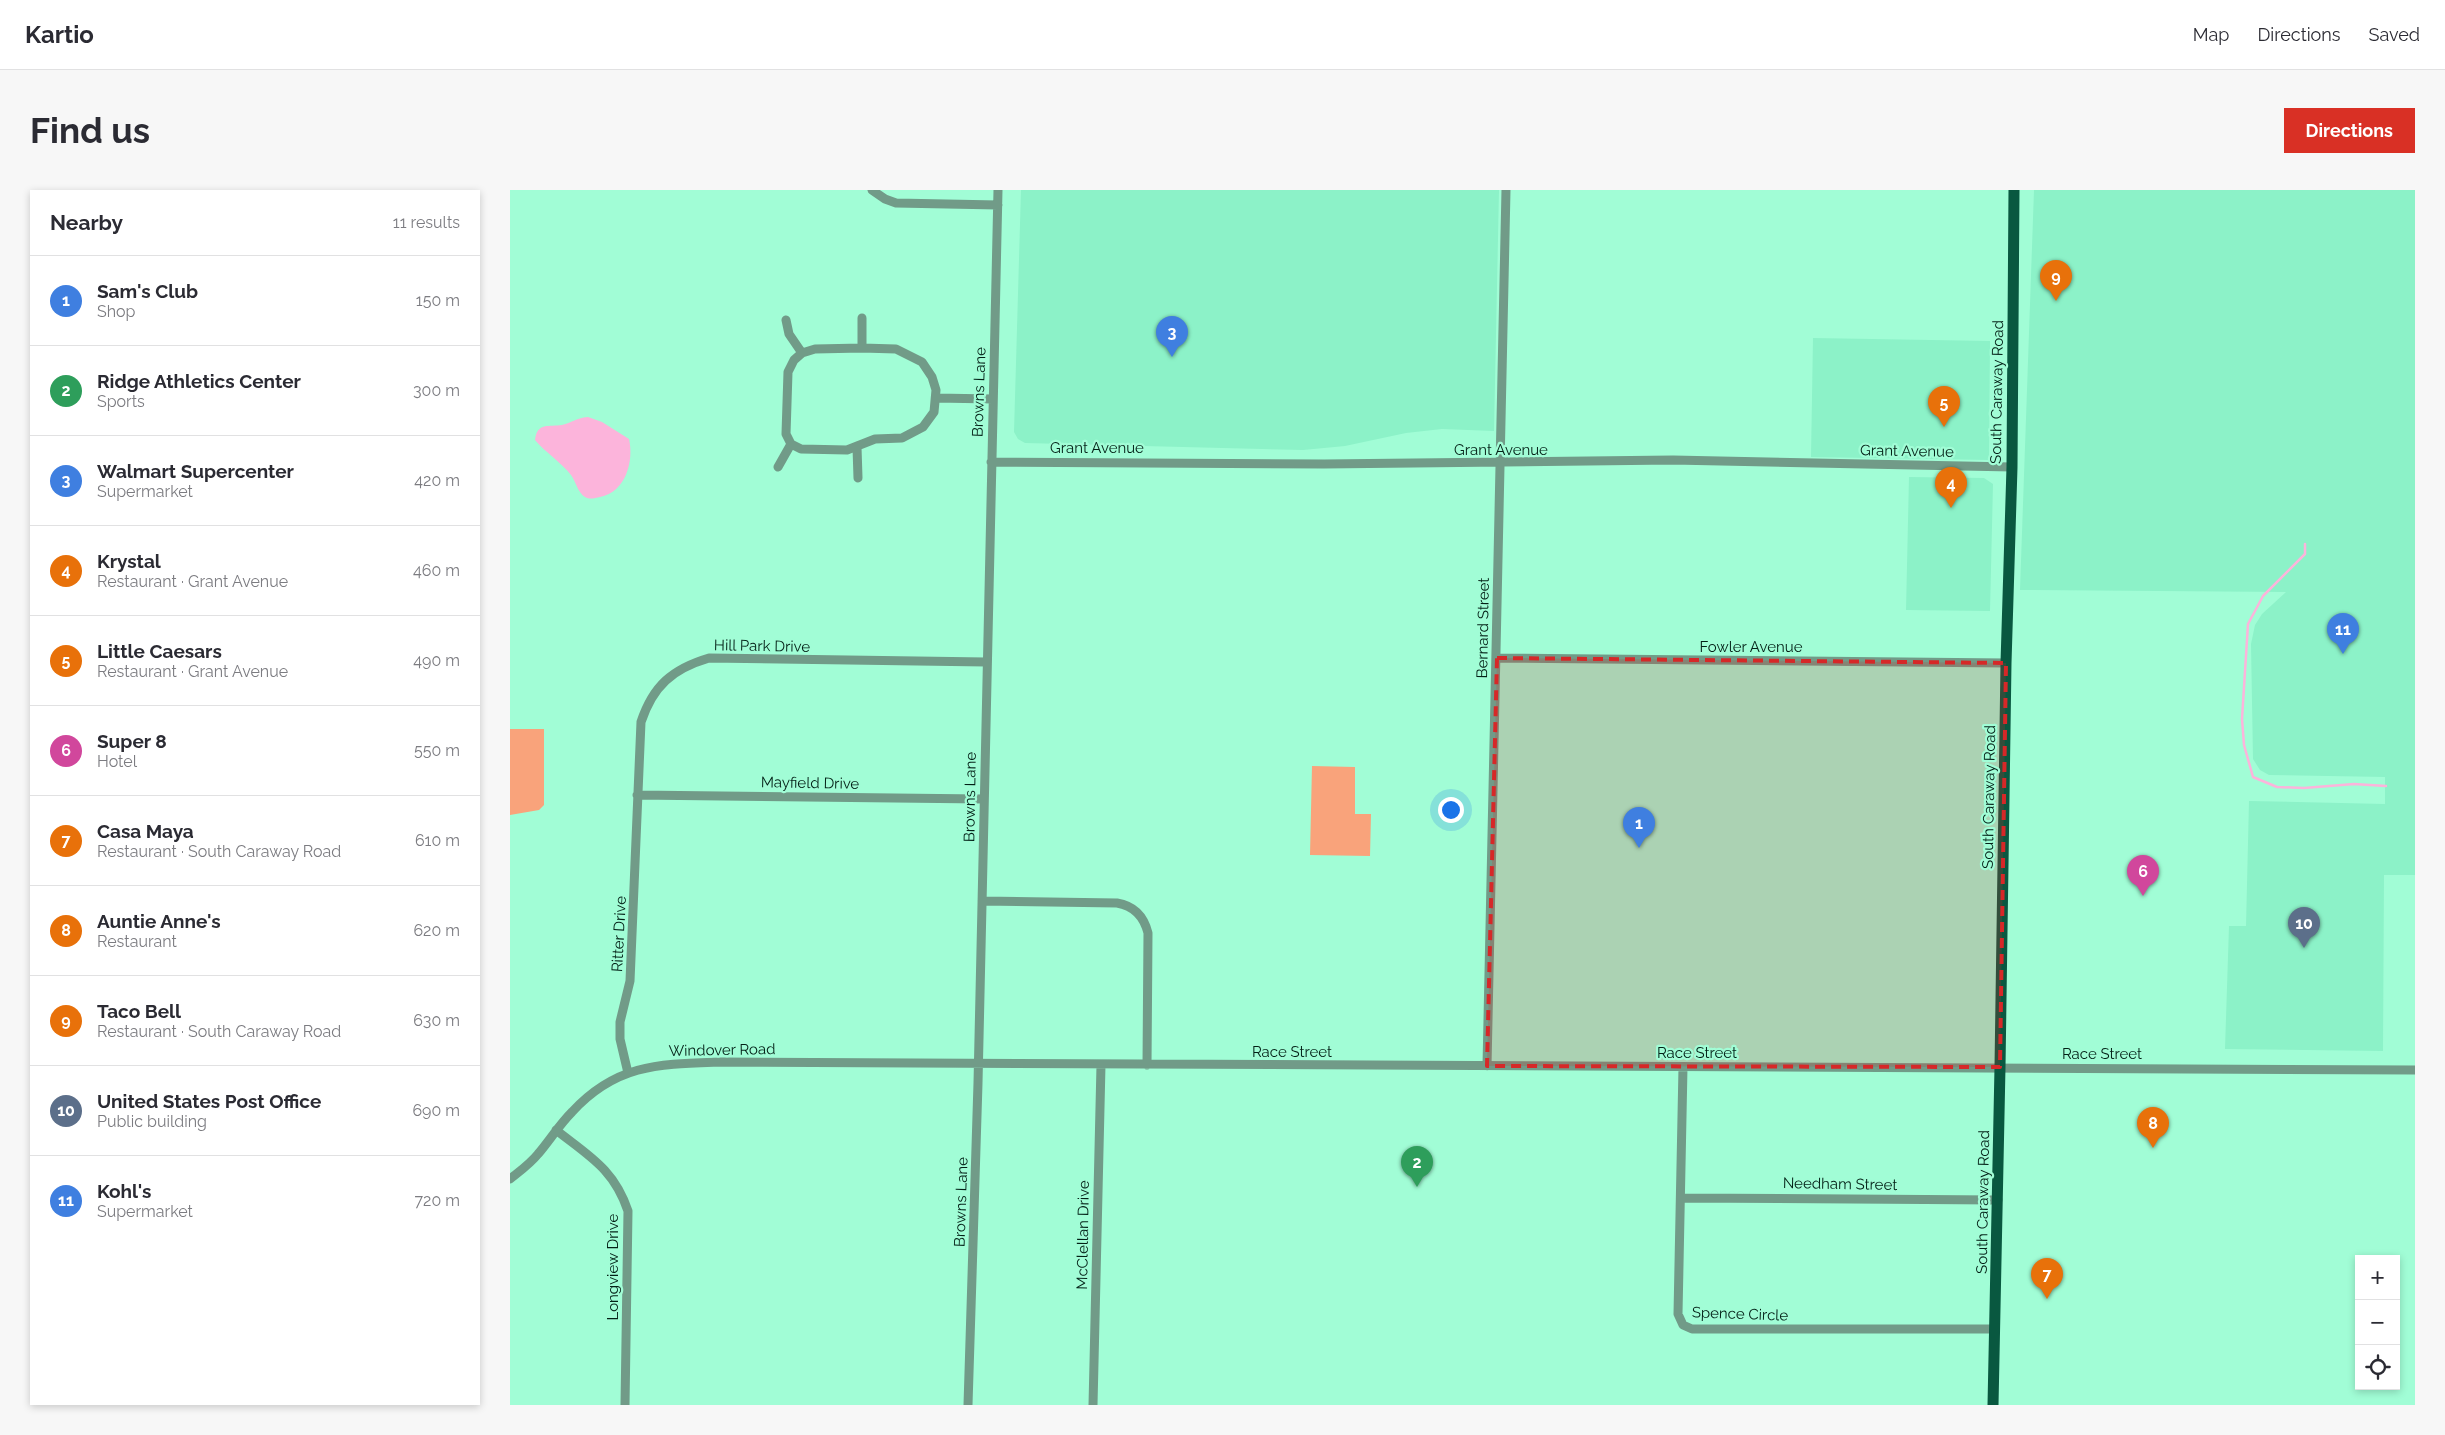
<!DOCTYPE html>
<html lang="en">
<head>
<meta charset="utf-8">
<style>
	body { margin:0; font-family:Raleway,sans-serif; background:#f7f7f7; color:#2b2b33 }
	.controls { position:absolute; right:15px; bottom:15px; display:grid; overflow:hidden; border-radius:0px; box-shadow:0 2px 8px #0003 }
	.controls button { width:45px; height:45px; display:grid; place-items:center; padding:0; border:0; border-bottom:1px solid #e1e1e2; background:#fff; color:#2b2b33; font:25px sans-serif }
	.you { position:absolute; left:940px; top:619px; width:18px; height:18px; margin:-12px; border:4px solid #fff; border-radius:50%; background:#1a73e8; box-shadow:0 0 0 8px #1a73e833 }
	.badge { display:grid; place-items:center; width:32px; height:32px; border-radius:50%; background:#d93025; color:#fff; font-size:16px; font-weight:700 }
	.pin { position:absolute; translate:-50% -41px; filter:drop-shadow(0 1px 2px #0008) }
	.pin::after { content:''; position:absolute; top:26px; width:18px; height:15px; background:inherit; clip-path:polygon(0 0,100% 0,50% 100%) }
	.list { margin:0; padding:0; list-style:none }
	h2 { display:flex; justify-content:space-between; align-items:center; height:65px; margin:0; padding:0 20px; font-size:21px }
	h2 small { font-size:16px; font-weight:400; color:#7c7c81 }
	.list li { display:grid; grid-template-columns:32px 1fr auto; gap:15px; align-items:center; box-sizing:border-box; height:90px; padding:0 20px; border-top:1px solid #e1e1e2 }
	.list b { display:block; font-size:19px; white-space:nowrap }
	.list p { margin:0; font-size:16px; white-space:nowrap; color:#7c7c81 }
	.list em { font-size:16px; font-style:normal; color:#7c7c81 }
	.icon { flex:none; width:28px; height:28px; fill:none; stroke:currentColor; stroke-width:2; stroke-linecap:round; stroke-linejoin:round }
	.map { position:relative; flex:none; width:1905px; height:1215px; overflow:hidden; border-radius:0px }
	header { display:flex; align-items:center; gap:30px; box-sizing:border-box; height:70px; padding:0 25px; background:#fff; border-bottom:1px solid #e1e1e2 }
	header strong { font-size:24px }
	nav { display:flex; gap:28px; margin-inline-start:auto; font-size:18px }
	.intro { display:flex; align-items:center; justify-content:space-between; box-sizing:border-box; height:120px; padding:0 30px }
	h1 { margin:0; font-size:35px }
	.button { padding:12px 22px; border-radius:0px; background:#d93025; color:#fff; font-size:18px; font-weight:700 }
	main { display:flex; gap:30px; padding:0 30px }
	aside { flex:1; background:#fff; border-radius:0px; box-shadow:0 2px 8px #0003 }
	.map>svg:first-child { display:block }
	.built { fill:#8cf2c8 }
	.green { fill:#f9a37b }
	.water { fill:#fcb4db }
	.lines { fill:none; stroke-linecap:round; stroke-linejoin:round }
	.stream { stroke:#fcb4db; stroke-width:2.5 }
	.minor { stroke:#719b88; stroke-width:9 }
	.major { stroke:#095840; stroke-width:11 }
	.marked { fill:#d62828; fill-opacity:0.2; stroke:#d62828; stroke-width:4; stroke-dasharray:10 6; stroke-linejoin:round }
	.labels { text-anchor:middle; stroke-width:4.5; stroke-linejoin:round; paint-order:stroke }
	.street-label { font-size:15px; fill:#032016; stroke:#a1fdd6 }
</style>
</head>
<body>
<header>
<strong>Kartio</strong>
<nav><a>Map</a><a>Directions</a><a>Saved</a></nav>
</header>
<div class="intro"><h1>Find us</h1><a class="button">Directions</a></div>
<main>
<aside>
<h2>Nearby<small>11 results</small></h2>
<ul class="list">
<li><span class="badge" style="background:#3f7fe0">1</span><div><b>Sam's Club</b><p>Shop</p></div><em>150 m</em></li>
<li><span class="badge" style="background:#2e9e5b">2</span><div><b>Ridge Athletics Center</b><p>Sports</p></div><em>300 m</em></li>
<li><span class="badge" style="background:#3f7fe0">3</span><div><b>Walmart Supercenter</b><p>Supermarket</p></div><em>420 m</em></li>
<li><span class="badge" style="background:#e8710a">4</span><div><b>Krystal</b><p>Restaurant · Grant Avenue</p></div><em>460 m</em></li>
<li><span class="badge" style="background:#e8710a">5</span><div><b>Little Caesars</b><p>Restaurant · Grant Avenue</p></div><em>490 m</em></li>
<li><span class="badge" style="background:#d1479c">6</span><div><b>Super 8</b><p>Hotel</p></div><em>550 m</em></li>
<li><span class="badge" style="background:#e8710a">7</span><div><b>Casa Maya</b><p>Restaurant · South Caraway Road</p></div><em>610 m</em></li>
<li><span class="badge" style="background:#e8710a">8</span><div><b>Auntie Anne's</b><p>Restaurant</p></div><em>620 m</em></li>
<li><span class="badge" style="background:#e8710a">9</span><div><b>Taco Bell</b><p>Restaurant · South Caraway Road</p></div><em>630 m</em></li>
<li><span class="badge" style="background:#5c6f8a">10</span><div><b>United States Post Office</b><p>Public building</p></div><em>690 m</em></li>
<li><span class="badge" style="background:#3f7fe0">11</span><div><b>Kohl's</b><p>Supermarket</p></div><em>720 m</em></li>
</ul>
</aside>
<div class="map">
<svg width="1905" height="1215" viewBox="0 0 1905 1215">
	<rect width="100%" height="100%" fill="#a1fdd6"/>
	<path class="built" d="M511,0H989L984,241L932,239L896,243L835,256L793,260L515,253L508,249L504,242Z
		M1524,0H1905V685H1874L1873,861L1715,859L1719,736H1736L1739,611L1875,614V587L1759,585L1750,580L1743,569L1741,454L1745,435L1752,424L1776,402L1510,400Z
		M1303,148L1480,151L1479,270L1301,267Z
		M1399,287L1474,288L1483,294L1480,421L1396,420Z"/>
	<path class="green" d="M0,539H34V615L29,620L0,625Z
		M802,576L845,577V624H861L860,666L800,665Z"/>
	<path class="water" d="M78,227L92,232L119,249C124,271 116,302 90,307C85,308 80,310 75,307C68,303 66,292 61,285C51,272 36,263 25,250C27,232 39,237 52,235C62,233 65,228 78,227Z"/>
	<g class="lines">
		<path class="stream" d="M1795,354V364L1753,406L1738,434L1732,529L1734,555L1743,587L1767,597L1794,598L1844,594L1876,596"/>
		<path class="minor" d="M362,0L375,9L386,13L488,15
			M276,130L279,144L292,163
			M352,158L386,159L412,172L422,187L426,200L424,222L413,237L392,248L365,249L337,260L291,259L281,254L276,244L278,182L284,170L292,163L305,159Z
			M352,158V128
			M426,208L483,209
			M347,257L348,288
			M481,272L814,274L1163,270L1502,277
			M268,277L281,254
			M987,468L1496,473
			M127,605L473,609
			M472,711L607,713C625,716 634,727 638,743L637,875
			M977,876L996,0
			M1173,877L1168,1124L1173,1135L1182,1139H1485
			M118,883L110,849V832L120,791L131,532C143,496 162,479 199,468L476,472
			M46,940C79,966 104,979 118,1021L115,1215
			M0,989C10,981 20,974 28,964C40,950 49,935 62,922C107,873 151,874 212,872L1905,880
			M1171,1008L1488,1010
			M458,1215L468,893L488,0
			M583,1215L591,875"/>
		<path class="major" d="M1483,1215L1490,877L1496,473L1502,277L1504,0"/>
	</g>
	<path class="marked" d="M987,468L1496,473L1490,877L977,876Z"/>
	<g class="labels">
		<g class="street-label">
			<text transform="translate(469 202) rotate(-88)" y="5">Browns Lane</text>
			<text transform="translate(1487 202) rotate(-89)" y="5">South Caraway Road</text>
			<text x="587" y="263">Grant Avenue</text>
			<text x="991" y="265">Grant Avenue</text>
			<text transform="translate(1397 261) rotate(1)" y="5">Grant Avenue</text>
			<text transform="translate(973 438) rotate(-89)" y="5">Bernard Street</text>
			<text transform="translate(252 456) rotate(1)" y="5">Hill Park Drive</text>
			<text x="1241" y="462">Fowler Avenue</text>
			<text transform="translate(300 593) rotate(1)" y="5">Mayfield Drive</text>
			<text transform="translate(460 607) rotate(-89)" y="5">Browns Lane</text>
			<text transform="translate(1479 607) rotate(-89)" y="5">South Caraway Road</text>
			<text transform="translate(109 744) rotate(-87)" y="5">Ritter Drive</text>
			<text transform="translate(212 860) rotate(-1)" y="5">Windover Road</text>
			<text x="782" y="867">Race Street</text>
			<text x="1187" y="868">Race Street</text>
			<text x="1592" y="869">Race Street</text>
			<text transform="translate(1330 994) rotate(1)" y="5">Needham Street</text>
			<text transform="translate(451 1012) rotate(-88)" y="5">Browns Lane</text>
			<text transform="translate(1473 1012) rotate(-89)" y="5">South Caraway Road</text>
			<text transform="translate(573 1045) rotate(-89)" y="5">McClellan Drive</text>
			<text transform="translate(103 1077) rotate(-90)" y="5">Longview Drive</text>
			<text transform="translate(1230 1124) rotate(2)" y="5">Spence Circle</text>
		</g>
	</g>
</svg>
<div class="controls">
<button>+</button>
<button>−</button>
<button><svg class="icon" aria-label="locate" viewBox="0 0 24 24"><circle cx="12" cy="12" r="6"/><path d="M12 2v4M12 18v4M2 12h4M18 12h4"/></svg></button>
</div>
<div class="you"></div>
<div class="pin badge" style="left:1129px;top:658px;background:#3f7fe0">1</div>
<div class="pin badge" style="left:907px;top:997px;background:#2e9e5b">2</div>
<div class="pin badge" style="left:662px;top:167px;background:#3f7fe0">3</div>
<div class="pin badge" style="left:1441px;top:318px;background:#e8710a">4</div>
<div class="pin badge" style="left:1434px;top:237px;background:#e8710a">5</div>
<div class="pin badge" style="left:1633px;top:706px;background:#d1479c">6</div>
<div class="pin badge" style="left:1537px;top:1109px;background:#e8710a">7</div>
<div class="pin badge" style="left:1643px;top:958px;background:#e8710a">8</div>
<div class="pin badge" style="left:1546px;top:111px;background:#e8710a">9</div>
<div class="pin badge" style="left:1794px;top:758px;background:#5c6f8a">10</div>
<div class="pin badge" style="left:1833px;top:464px;background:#3f7fe0">11</div>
</div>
</main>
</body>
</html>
